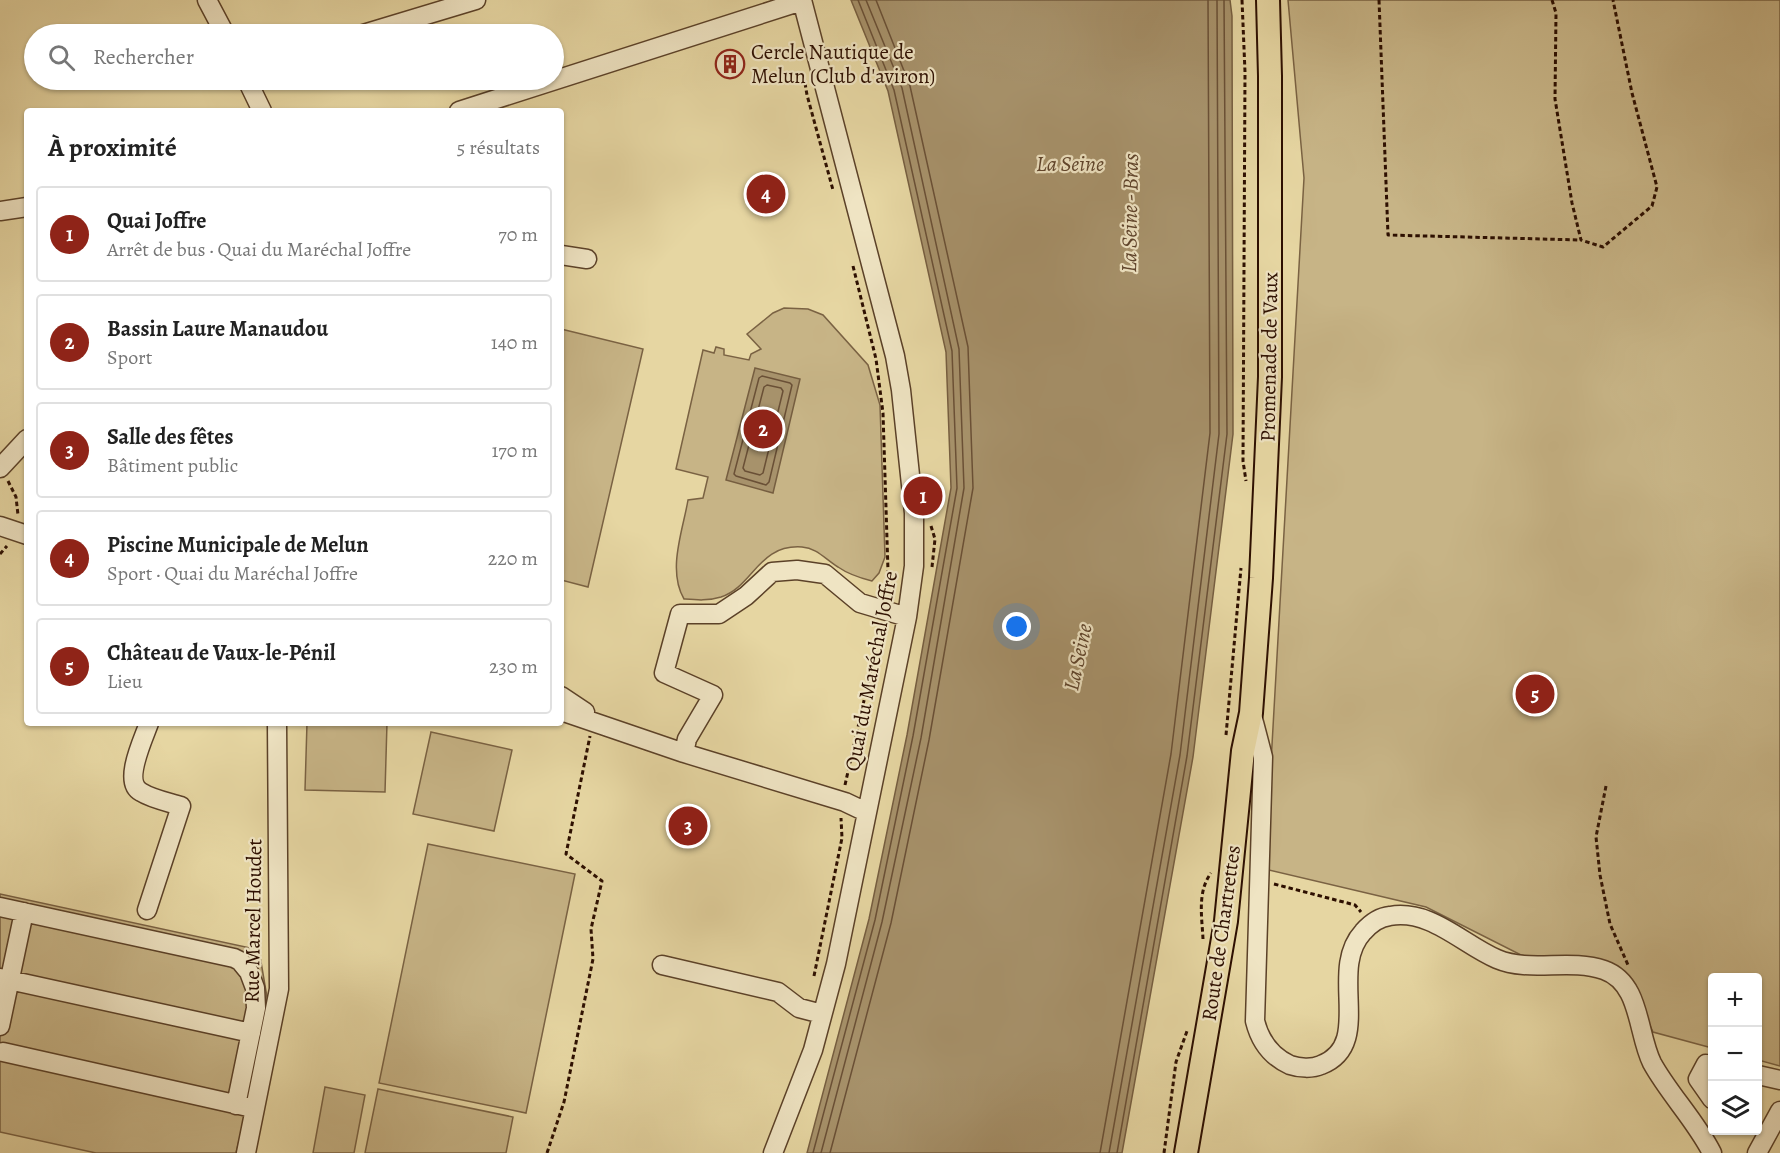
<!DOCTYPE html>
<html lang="fr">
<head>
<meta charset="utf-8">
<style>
	body { margin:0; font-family:Alegreya,serif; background:#f6f6f6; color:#222 }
	.controls { position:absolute; right:18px; bottom:18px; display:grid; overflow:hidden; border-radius:6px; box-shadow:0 2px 4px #0004 }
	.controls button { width:54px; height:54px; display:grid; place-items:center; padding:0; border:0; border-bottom:2px solid #e0e0e0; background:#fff; color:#222; font:30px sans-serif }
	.you { position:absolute; left:1017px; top:627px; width:21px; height:21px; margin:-15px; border:4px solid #fff; border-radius:50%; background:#1a73e8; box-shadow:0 0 0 9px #1a73e833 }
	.badge { display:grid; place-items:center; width:39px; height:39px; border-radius:50%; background:#8f2418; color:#fff; font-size:20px; font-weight:700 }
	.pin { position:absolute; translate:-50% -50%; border:3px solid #fff; box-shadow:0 2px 6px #0006 }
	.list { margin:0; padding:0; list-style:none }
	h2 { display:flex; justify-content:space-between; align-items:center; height:78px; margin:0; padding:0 24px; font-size:26px }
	h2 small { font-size:20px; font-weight:400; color:#767676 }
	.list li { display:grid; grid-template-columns:39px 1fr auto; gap:18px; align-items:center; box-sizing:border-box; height:96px; margin:0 12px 12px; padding:0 12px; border:2px solid #e0e0e0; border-radius:6px }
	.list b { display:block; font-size:22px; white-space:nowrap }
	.list p { margin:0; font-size:20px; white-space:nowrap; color:#767676 }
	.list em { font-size:20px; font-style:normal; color:#767676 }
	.icon { flex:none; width:33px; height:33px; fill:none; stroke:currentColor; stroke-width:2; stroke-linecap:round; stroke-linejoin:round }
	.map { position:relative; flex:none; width:1780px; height:1153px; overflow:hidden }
	.search { position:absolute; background:#fff; box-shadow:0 2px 4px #0004; left:24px; top:24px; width:540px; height:66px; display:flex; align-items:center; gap:15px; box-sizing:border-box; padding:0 21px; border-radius:33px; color:#767676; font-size:22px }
	.panel { position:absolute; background:#fff; box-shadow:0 2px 4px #0004; left:24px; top:108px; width:540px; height:618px; border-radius:6px }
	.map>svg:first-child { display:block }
	.green { fill:#c7b486; stroke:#7a6243; stroke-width:1.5 }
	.water { fill:#a7926b; stroke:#765e40; stroke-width:1.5 }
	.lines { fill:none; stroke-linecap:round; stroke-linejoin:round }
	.shore { stroke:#6a5036; stroke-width:1.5 }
	.minor-casing { stroke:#5b4128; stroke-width:21 }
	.major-casing { stroke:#2d0f00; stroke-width:26 }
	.path { stroke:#2d0f00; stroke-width:3; stroke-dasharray:4.5 3; stroke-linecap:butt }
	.minor { stroke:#efe4c3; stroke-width:18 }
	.major { stroke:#e6d6a2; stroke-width:22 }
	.labels { text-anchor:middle; stroke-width:4.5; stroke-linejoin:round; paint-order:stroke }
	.poi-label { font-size:21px; fill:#2d0f00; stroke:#efe4c3; text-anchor:start }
	.street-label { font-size:21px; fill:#2d0f00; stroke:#efe4c3 }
	.water-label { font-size:22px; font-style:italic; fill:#5e432b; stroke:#efe4c3 }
</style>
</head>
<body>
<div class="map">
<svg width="1780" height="1153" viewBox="0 0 1780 1153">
	<rect width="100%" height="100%" fill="#e6d6a2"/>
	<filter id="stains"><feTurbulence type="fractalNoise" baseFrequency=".00333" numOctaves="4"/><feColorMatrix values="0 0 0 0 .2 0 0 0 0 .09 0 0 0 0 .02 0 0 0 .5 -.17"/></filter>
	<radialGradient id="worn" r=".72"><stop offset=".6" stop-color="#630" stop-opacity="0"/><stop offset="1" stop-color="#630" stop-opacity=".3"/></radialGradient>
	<path class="green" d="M1288,0H1780V1066L1758,1060V978H1712V1048L1653,1032L1626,974L1521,955L1426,907L1265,869L1304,178Z
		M784,308L808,309L823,315L868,365L880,405L885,557L879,573L872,581C860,578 848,574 838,567C825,559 817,548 802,547C758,544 754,586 721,597C708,601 697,600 684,599C667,570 683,530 688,500L703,498L708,477L676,469L703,350L714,353L716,347L724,349V355L749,360L751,354L761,349L747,334L773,313Z
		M561,329L643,349L588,587L561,580Z
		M307,723H387L385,792L305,790Z
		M431,732L512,750L494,831L413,814Z
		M428,844L575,874L526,1113L379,1083Z
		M0,894L259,950L270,1015L236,1153H96L0,1132Z
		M325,1087L365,1095L354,1153H313Z
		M378,1089L513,1117L506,1153H365Z"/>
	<path class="water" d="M851,0H1230L1232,16L1233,434L1193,757L1122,1153H807L869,919L907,735L951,488L946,352L888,91Z
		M755,368L800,379L773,493L726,480Z"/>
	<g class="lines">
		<path class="shore" d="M762,376L790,383L792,385L769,482L766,485L736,476L734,474L759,378Z
			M767,385L781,388L783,391L763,473L760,475L745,471L743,468L764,387Z
			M813,1153L875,920L913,736L957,488L952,351L894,90L858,0
			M821,1153L882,922L921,738L964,488L959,349L902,88L866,0
			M830,1153L891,923L929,740L973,488L968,347L910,86L876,0
			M1100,1153L1171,754L1210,433L1208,0
			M1109,1153L1180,755L1219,434L1217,0
			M1117,1153L1187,756L1227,434L1224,0"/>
		<g class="minor-casing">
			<path id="minor" d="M207,0L225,34
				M363,34L476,0
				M247,80L262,111
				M459,111L802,1
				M0,211L27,207
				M561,255L587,259
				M0,468L27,439
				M0,526L27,535
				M561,696L585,712
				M561,711L684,753L845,802L866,812
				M1252,715L1263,757L1255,1021C1260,1041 1270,1056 1290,1065C1299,1068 1312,1069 1321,1065C1375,1044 1327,971 1363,932C1370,924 1380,917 1390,916C1431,909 1462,944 1497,959C1530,973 1569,958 1604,970C1641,983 1637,1033 1652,1063C1669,1094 1696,1121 1712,1153
				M684,753L687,739L713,695L664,673L680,614H719L746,596L772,572L797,570L825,574L860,603L907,617
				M0,907L234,958L240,961L249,972L255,988L256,1008L236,1105
				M147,910L181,806C168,802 152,799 141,792C122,782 144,738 149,723
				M662,965L778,992L799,1008L822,1014
				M0,978L251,1033
				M0,1026L24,912
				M3,1052L248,1107
				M1712,1065L1706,1064L1698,1079L1712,1099
				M1758,1075L1780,1080
				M246,1153L279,989L277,723
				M773,1153L813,1050L836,964L907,617L914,566V513L901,390L895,356L802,0
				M1757,1153L1780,1111"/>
		</g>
		<g class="major-casing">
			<path id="major" d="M1186,1153L1226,921L1243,751L1251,713L1261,578L1270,377V76L1268,0"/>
		</g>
		<path class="path" d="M1242,0L1245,72L1243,461L1246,481
			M1379,0L1388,235L1581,240
			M1552,0L1556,13L1555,99L1572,203L1581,240L1603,247L1652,206L1657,187L1632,93L1613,0
			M805,83L807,95L833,190
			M853,266L876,359L883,413L888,571L886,594
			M8,481L16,497L18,515
			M931,526L935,539L932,567
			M0,554L7,546
			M1226,735L1241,568
			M845,785L881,625
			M1606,786L1596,837L1600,875L1610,924L1628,965
			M1274,884L1355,905L1361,912
			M1203,939C1202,917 1197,892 1211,873
			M814,976L842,838L841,818
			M547,1153L564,1102L593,959L591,929L602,881L566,854L590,736
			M1164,1153L1176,1062L1187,1031"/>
		<use href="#minor" class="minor"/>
		<use href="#major" class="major"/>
	</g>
	<defs>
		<g id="building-ring" transform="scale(1.5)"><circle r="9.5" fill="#efe4c3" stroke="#8f2418" stroke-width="1.5"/><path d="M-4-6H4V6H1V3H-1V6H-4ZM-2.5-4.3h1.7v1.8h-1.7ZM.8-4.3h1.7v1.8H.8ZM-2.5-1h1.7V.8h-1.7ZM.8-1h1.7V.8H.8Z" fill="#8f2418"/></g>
	</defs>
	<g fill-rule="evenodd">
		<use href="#building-ring" x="730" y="64"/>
	</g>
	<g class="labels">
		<g class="poi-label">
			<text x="751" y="59">Cercle Nautique de<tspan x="751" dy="24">Melun (Club d'aviron)</tspan></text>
		</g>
		<g class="street-label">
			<text transform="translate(1269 357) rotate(-89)" y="7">Promenade de Vaux</text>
			<text transform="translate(871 671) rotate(-79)" y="7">Quai du Maréchal Joffre</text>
			<text transform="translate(253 921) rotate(-89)" y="7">Rue Marcel Houdet</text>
			<text transform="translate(1221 933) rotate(-82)" y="7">Route de Chartrettes</text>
		</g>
		<g class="water-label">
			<text x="1070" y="171">La Seine</text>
			<text transform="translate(1129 213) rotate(-89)" y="8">La Seine - Bras</text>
			<text transform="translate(1077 657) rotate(-78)" y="8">La Seine</text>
		</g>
	</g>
	<rect width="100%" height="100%" filter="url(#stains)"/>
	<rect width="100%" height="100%" fill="url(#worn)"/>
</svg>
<div class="controls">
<button>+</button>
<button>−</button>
<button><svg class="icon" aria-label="layers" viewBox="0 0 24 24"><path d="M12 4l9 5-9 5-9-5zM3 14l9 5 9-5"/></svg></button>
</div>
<div class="you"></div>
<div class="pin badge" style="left:923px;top:496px">1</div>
<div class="pin badge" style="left:763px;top:429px">2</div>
<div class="pin badge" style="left:688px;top:826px">3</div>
<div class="pin badge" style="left:766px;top:194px">4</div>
<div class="pin badge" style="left:1535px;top:694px">5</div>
<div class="search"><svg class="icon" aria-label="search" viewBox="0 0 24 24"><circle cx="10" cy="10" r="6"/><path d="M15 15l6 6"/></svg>Rechercher</div>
<section class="panel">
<h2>À proximité<small>5 résultats</small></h2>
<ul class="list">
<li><span class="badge">1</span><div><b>Quai Joffre</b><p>Arrêt de bus · Quai du Maréchal Joffre</p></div><em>70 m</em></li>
<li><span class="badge">2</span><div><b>Bassin Laure Manaudou</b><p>Sport</p></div><em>140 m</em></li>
<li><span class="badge">3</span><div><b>Salle des fêtes</b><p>Bâtiment public</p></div><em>170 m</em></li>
<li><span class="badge">4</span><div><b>Piscine Municipale de Melun</b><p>Sport · Quai du Maréchal Joffre</p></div><em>220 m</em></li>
<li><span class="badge">5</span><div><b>Château de Vaux-le-Pénil</b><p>Lieu</p></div><em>230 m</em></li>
</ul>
</section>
</div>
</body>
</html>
